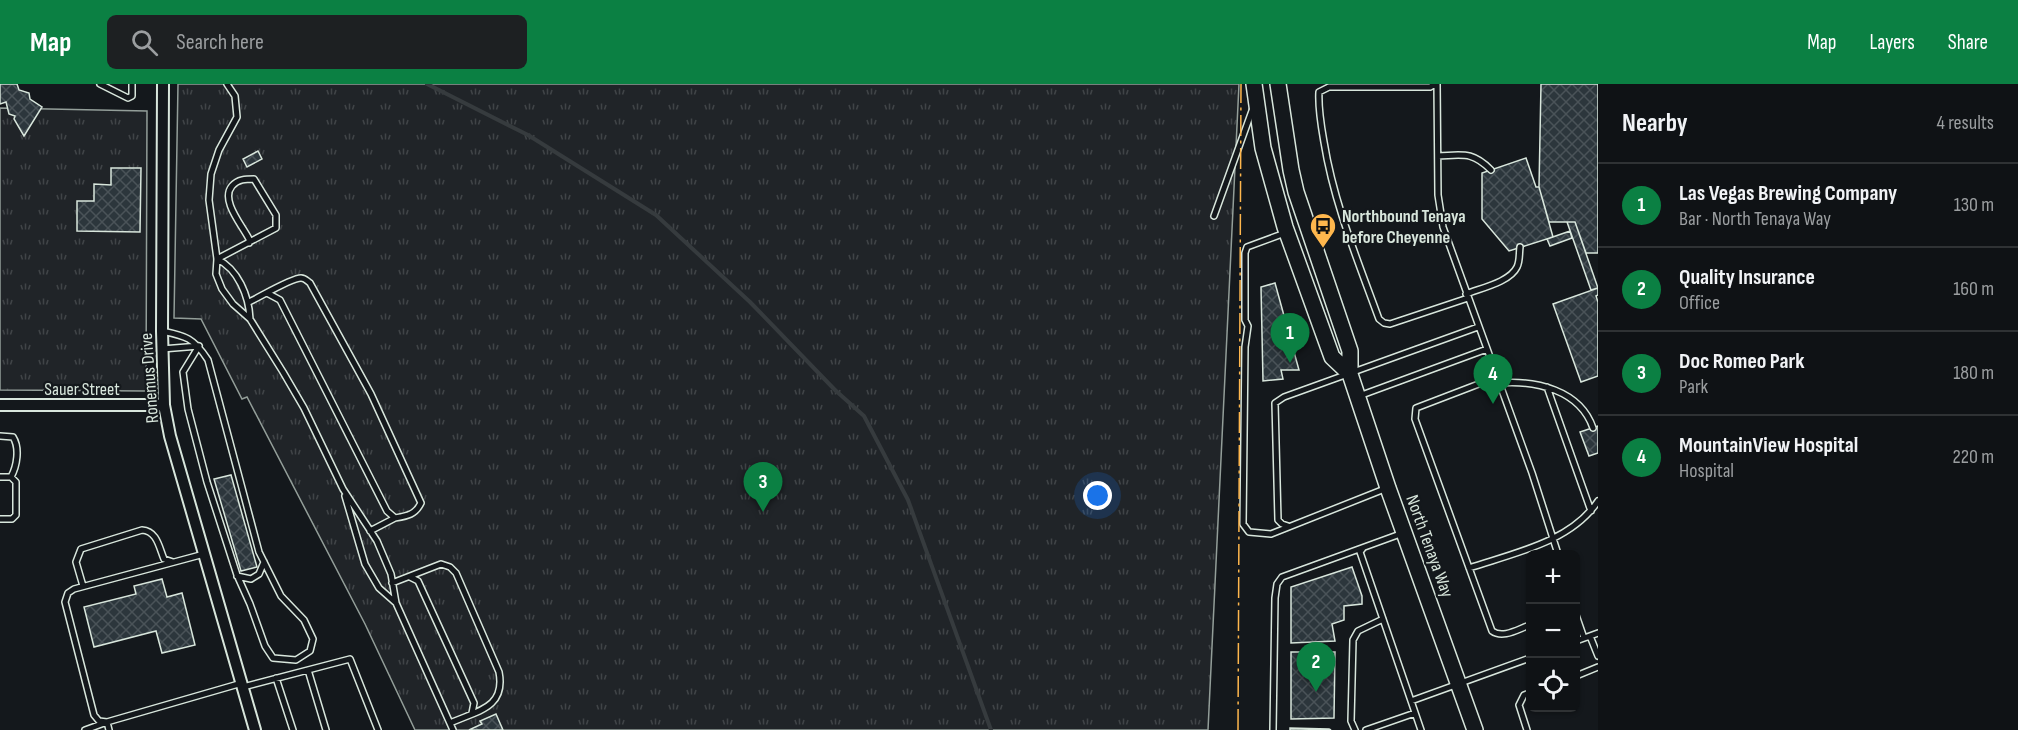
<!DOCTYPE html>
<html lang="en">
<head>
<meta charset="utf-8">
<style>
	body { margin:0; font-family:"Sofia Sans Condensed",sans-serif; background:#1d2022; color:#f1f3f6 }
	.controls { position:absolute; right:18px; bottom:18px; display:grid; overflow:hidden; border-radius:9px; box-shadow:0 2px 4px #0004 }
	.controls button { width:54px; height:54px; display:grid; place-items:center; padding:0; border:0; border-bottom:2px solid #2f3234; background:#0f1215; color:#f1f3f6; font:30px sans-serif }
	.you { position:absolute; left:1098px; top:412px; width:21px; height:21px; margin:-15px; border:4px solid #fff; border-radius:50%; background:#1a73e8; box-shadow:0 0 0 9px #1a73e833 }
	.badge { display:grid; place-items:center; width:39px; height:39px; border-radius:50%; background:#0b8043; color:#fff; font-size:20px; font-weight:700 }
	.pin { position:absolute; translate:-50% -50px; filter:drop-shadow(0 2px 3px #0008) }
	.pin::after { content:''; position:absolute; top:32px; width:21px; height:18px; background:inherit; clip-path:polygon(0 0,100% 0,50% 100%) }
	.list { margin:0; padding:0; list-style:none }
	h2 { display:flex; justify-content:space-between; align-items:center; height:78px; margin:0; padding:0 24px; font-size:26px }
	h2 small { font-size:20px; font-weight:400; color:#9b9ea0 }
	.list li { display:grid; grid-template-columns:39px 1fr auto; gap:18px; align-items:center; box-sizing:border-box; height:84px; padding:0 24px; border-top:2px solid #2f3234 }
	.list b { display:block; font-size:22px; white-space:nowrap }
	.list p { margin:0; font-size:20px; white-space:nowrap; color:#9b9ea0 }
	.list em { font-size:20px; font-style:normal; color:#9b9ea0 }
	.icon { flex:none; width:33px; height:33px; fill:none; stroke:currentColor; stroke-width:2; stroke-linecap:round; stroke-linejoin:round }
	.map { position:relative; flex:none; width:1598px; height:646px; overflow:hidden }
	header { display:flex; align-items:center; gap:36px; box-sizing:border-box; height:84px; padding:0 30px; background:#0b8043; color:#fff }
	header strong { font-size:28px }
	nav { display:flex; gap:33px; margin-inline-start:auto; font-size:21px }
	.search { width:420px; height:54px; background:#1d2022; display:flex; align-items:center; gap:15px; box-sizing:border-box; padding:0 21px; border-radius:9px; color:#9b9ea0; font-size:22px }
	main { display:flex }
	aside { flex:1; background:#0f1215 }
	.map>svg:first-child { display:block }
	.park { fill:url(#park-tufts); stroke:#939e99; stroke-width:1.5 }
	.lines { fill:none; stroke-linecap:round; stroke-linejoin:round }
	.stream { stroke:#363b3e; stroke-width:4 }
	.building { fill:url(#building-cross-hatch); stroke:#d8e6dc; stroke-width:1.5 }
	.service-casing { stroke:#d8e6dc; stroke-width:8 }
	.minor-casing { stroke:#d8e6dc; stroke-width:14 }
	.secondary-casing { stroke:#d8e6dc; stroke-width:18 }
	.service { stroke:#14181c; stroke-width:5 }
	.minor { stroke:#14181c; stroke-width:10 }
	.secondary { stroke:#14181c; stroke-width:15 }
	.power { stroke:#ffb74d; stroke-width:1.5; stroke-dasharray:21 4.5 3 4.5; stroke-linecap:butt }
	.labels { text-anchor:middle; stroke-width:4.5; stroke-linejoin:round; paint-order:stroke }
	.poi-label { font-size:18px; font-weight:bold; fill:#d8e6dc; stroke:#14181c; text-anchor:start }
	.street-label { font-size:18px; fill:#d8e6dc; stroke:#14181c }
</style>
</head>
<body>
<header>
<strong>Map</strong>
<div class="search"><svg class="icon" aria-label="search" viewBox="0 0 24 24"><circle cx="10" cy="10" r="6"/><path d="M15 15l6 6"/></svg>Search here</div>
<nav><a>Map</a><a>Layers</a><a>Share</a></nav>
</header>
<main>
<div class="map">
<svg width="1598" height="646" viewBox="0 0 1598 646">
	<defs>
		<pattern id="park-tufts" width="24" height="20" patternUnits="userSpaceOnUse" patternTransform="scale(1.5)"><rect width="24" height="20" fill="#202428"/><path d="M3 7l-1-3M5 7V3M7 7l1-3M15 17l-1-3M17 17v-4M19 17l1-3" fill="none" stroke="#404447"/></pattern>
		<pattern id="building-cross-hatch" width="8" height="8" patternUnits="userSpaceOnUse" patternTransform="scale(1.5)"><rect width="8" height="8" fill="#2c363c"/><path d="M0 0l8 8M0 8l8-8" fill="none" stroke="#4a5358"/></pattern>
	</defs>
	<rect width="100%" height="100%" fill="#14181c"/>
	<path class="park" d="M178,0H1239L1208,646H415L365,540L247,313L242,315L201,235L174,234Z
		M0,24L147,27L146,307L0,306Z"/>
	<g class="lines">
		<path class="stream" d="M427,0L528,51L656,131L750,218L835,306L864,332L908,416L991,646"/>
	</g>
	<path class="building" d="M0,0H17L19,6L29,9L30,15L42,23L24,52L14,35L15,32L9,30L6,18L0,20Z
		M1541,0H1598V169H1586L1575,138H1549L1539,103Z
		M258,67L262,75L247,83L243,75Z
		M1526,74L1536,103H1539L1553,153L1509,167L1482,135V89Z
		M111,84H141L140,148L77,147V117H94V100L111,101Z
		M1567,138H1575L1598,204L1591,206Z
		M1570,147L1572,154L1550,162L1547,155Z
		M1275,199L1299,286H1281L1283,295L1263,297L1261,203Z
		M1598,204V211L1596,212L1598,218V292L1581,298L1553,220Z
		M1598,342V369L1589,372L1580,348Z
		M231,391L257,483L241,487L214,395Z
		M1352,483L1362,512V520L1344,522V536L1332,540L1335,557L1291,559V503Z
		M162,495L167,513L182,509L195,561L162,569L156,547L94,563L84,523L136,510L134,502Z
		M1291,568H1335L1334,634L1291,635Z
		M496,630L503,646H469L482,640L480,637Z
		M1290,644L1329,645L1331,646H1290Z"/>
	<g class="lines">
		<g class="service-casing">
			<path id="service" d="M100,0L128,14L132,12V0
				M227,0L235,12L237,33L219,66L211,90L209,116L217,175L216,190L222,205L233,220L250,235L283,288L304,324L343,405L377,457L391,490L396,519L453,646
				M1435,0L1430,3H1329L1319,8C1318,25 1321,41 1324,58C1334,120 1358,177 1379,235L1384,239L1390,240L1468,214
				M1437,0L1438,111L1443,143L1532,389L1558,470
				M1438,72C1463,71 1472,67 1491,86
				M1214,132L1253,24
				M1285,149L1247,163L1245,169V236L1248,242L1245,263L1243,440L1249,448L1271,450L1387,404
				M217,175L276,144V131L254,95C246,95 238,95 232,102C220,116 242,141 249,155V159
				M217,175C238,185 249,212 250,235
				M1466,210C1481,204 1510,198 1517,183C1520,177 1519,170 1520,163
				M249,218C260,213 291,194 301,194C305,194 306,196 310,199L371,310L421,419C415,431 407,432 395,434L387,427L280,216L267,209
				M162,247C186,252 194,254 208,276L259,468L281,512L304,536L313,555L310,567L296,576L273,574L265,562L250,520L237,491L207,398L188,325L183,288L199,262
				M162,265L199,262
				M1497,293L1416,324L1415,335L1492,547C1503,555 1518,545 1530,541
				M1499,299C1536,296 1580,306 1593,344
				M1547,303L1591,427
				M1359,312L1487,265
				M0,352L13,353C20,364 17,382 11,393H0
				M345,412L365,480L379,504L396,519
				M0,435H12L16,431V398L11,393
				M1288,442L1282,440L1278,436L1275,319L1284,313L1478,243
				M370,447L395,434
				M1363,464L1360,468L1421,646
				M204,470L74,505L68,509L65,518L94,631L99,637L107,638L242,599
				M1469,484C1514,469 1571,458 1598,417
				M237,492L251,495L259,490L264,478
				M410,493L418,497L474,619L472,629
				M392,499L441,480L450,483L456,489L499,588C506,624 477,627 450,639
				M83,502L76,478L81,465L142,446C157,447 159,463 164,475L173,478
				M1576,531L1584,554
				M1590,552L1598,572
				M1576,557L1598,549
				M308,586L326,646
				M1576,592L1598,583
				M276,594L293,646
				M243,603L350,575L378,646
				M1411,617L1530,574
				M85,646L107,638L109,646
				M1273,646L1275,514L1277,500L1282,493L1403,449
				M1355,646L1351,637L1353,556L1358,547L1383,535
				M1366,646L1415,629
				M1527,646L1519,621L1524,611L1530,609"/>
		</g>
		<g class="minor-casing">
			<path id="minor" d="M163,0L162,247L164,321L170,352L255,646
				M0,321H164"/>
		</g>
		<g class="secondary-casing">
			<path id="secondary" d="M1254,0L1263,64L1285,143L1332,273L1350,290
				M1278,0L1291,86L1296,108L1350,267V290L1388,404L1475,646"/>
		</g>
		<use href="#service" class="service"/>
		<use href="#minor" class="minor"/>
		<use href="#secondary" class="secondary"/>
		<path class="power" d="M1238,646L1241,0"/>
	</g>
	<defs>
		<g id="bus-pin" transform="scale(1.35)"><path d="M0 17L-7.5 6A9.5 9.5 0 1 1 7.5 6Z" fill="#ffb74d" stroke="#14181c"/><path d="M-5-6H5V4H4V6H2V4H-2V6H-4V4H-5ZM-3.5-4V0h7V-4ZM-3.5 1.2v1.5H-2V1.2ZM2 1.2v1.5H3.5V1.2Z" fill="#111"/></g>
	</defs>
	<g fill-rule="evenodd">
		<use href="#bus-pin" x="1323" y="142"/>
	</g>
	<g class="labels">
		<g class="poi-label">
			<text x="1342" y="138">Northbound Tenaya<tspan x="1342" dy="21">before Cheyenne</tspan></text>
		</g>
		<g class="street-label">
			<text transform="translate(149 294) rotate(-94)" y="6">Ronemus Drive</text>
			<text x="82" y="311">Sauer Street</text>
			<text transform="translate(1430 462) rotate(70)" y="6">North Tenaya Way</text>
		</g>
	</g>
</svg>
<div class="controls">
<button>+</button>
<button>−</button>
<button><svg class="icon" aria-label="locate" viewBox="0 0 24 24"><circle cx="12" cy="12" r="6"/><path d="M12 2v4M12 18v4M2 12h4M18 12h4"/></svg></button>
</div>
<div class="you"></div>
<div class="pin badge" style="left:1290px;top:279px">1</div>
<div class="pin badge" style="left:1316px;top:608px">2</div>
<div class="pin badge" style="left:763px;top:428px">3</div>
<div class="pin badge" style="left:1493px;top:320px">4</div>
</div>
<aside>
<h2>Nearby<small>4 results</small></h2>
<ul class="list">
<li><span class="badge">1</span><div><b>Las Vegas Brewing Company</b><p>Bar · North Tenaya Way</p></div><em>130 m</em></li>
<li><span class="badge">2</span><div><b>Quality Insurance</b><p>Office</p></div><em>160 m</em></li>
<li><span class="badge">3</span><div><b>Doc Romeo Park</b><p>Park</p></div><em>180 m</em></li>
<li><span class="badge">4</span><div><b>MountainView Hospital</b><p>Hospital</p></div><em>220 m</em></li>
</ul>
</aside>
</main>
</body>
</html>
